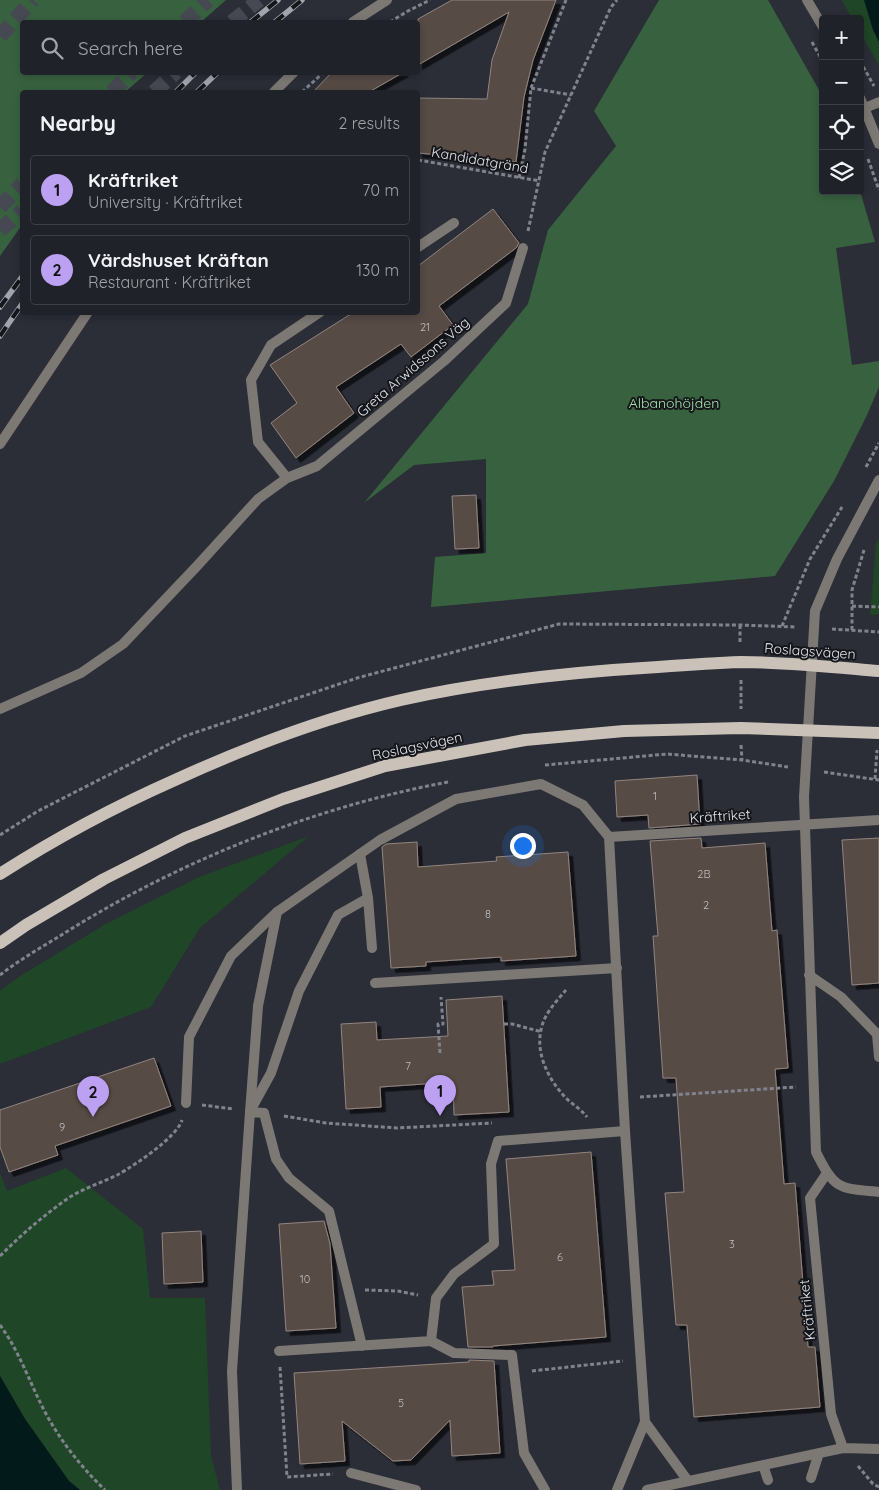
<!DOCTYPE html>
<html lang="en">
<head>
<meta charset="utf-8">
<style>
	body { margin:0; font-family:Quicksand,sans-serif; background:#2d2f35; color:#f1f3f6 }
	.controls { position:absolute; right:15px; top:15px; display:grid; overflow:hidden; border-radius:5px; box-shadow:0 2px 8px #0003 }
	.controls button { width:45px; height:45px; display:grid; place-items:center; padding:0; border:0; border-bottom:1px solid #3d3f46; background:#202229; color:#f1f3f6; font:25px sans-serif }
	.you { position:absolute; left:522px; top:845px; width:18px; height:18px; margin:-12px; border:4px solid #fff; border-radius:50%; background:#1a73e8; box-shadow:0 0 0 8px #1a73e833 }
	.badge { display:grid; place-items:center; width:32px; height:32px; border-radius:50%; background:#bca0f2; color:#111; font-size:16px; font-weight:700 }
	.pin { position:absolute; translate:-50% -41px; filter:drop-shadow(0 1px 2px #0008) }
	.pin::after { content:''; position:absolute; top:26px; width:18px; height:15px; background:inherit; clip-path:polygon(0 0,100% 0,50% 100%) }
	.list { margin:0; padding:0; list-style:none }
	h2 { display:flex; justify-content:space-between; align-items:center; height:65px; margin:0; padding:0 20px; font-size:21px }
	h2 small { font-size:16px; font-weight:400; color:#a2a4a8 }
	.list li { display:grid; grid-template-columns:32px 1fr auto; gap:15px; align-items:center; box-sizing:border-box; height:70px; margin:0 10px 10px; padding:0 10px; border:1px solid #3d3f46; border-radius:5px }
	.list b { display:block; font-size:19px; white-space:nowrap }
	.list p { margin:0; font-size:16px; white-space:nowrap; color:#a2a4a8 }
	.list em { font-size:16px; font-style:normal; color:#a2a4a8 }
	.icon { flex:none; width:28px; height:28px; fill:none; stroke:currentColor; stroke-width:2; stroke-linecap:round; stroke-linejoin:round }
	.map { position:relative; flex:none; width:879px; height:1490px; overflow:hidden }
	.search { position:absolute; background:#202229; box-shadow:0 2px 8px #0003; left:20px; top:20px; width:400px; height:55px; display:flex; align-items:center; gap:12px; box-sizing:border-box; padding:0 18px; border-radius:5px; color:#a2a4a8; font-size:19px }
	.panel { position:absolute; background:#202229; box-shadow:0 2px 8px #0003; left:20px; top:90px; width:400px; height:225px; border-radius:5px }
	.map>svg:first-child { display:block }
	.green { fill:#1f4626 }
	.forest { fill:#38623f }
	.water { fill:#031a1a }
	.building { fill:#574b45; stroke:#93857f; filter:url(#shadow) }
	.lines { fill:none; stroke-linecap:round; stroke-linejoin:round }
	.motorway-tunnel { stroke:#464852; stroke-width:15; stroke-dasharray:15 8; stroke-linecap:butt }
	.path { stroke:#81838c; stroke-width:3; stroke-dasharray:4 2.5; stroke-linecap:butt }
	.service { stroke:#7c7873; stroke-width:10 }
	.minor { stroke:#7c7873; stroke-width:10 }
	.primary { stroke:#cac2b8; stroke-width:12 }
	.rail-casing { stroke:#a2a4ac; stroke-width:5.5 }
	.rail { stroke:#15161a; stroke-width:4; stroke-dasharray:11; stroke-linecap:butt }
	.labels { text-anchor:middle; stroke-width:4; stroke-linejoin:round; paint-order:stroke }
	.number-label { font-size:11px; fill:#bfbec2 }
	.street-label { font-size:14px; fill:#e2e4eb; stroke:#15161a }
	.park-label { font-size:14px; fill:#a4e7ad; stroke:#15161a }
</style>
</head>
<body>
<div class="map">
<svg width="879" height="1490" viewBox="0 0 879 1490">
	<defs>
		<filter id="shadow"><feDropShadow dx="4.5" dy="4.5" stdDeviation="0" flood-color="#0009"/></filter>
	</defs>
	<rect width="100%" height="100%" fill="#2b2d37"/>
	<path class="green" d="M842,0H879V66L860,32V19H852Z
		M879,538V614L870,615L876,544Z
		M309,836L200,928L151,1007L0,1064V991L17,978L104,925L199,877Z
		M66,1168L143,1229L150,1298H205L211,1456L220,1490H80L69,1481L25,1419L0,1376V1173L7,1191Z"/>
	<path class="forest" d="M0,0H226L201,22H22V72L147,73L125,92H22V225L0,256Z
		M659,0H768L823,97V191H860L875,242L836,248L852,365L879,361V387L867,415L834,481L775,576L431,607L435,557L486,553V459L414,465L364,503L528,304L548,230L616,146L594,111Z"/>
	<path class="water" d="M864,0H879V42L873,30Z
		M0,1376L25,1419L69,1481L80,1490H0Z"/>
	<path class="building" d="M452,0H556L533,60L524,97L516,162L418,153V98L487,99L492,60L509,12L418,65V19Z
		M332,72H404L369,92H313Z
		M493,209L519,243L516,248L439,306L453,325L411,357L401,344L336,387L354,413L296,458L271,423L297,403L270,365L354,312H418V266Z
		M476,495L479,548L455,549L452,496Z
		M697,775L700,824L649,828L648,815L617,817L615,781Z
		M701,838L702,848L765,843L772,931L777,930L788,1068L775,1069L784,1184L795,1183L808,1347H815L820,1407L694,1417L687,1325H676L665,1193L684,1192L676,1078H663L653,936H658L650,841Z
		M879,838V983L852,985L842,840Z
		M417,842L418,867L497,861L496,857L568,852L576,956L501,961V957L426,962V966L391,968L382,847L386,844Z
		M502,996L509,1112L454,1115L453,1082L380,1087L381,1107L346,1109L341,1024L376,1022L377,1040L448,1036L446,1000Z
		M154,1058L171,1106L55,1146L58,1155L9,1172L0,1147V1110Z
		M591,1152L606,1337L493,1346V1347H468L462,1287L494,1285L492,1271L515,1270L506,1159Z
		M324,1221L330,1244L336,1328L286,1331L279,1224Z
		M201,1231L203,1282L164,1284L162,1233Z
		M469,1360L494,1361L500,1453L452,1456L450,1420L411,1460L393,1461L342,1421L345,1461L300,1464L294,1373L469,1362Z"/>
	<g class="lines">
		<path class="motorway-tunnel" d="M185,22L208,0
			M232,22L259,0
			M0,36L33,0
			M112,92L132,72
			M154,92L176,72
			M0,207L22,184
			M0,230L22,211"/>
		<path class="path" d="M390,22L408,11L430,0
			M812,42L823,62
			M860,61L874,86
			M531,88L571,95
			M302,92L324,72
			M868,159L879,190
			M418,160L540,181
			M519,178L525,149L531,88L566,0
			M528,231L545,152L611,7L617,0
			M866,467L879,443
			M852,606L879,607
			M740,625V644
			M782,626L810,559L842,507
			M832,629L879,632
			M852,630V590L864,550
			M741,680V709
			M741,745L742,760
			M545,765L667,754L742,760L788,767
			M824,772L879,780
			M875,779L877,750
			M0,835L38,811L185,736L357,678L559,624L740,625L796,627
			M0,975C19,960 42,947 63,934C179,861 314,807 448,782
			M566,990C559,998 550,1008 545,1018C532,1045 545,1075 564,1096C571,1104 580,1108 587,1117
			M504,1024H512L542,1032
			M440,1053L438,1024H443L441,997
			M640,1097L796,1087
			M202,1105L233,1109
			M284,1116L326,1123L397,1128L492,1123
			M0,1256C21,1235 43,1216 67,1199C83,1188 102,1183 119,1174C135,1165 177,1137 182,1120
			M365,1290L398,1291L418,1295
			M0,1325C17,1348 27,1375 39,1400C55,1434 78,1464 105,1490
			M280,1367L287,1477L333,1474
			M532,1371L623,1361
			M858,1466L873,1484L879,1487"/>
		<path class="service" d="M353,22L387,0
			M274,92L294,72
			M865,108L879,102
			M418,247L454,223
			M0,444L88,312
			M287,478L258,442L251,380L271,345L320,312
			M0,709L81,673L123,644L197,566L258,499L287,478L317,466L444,361L506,303L523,248
			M368,898L372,948
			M375,983L617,968
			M186,1103L189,1037L231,956L277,912
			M250,1111L271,1073L299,991L338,915L368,898L360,854
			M264,1113L276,1159L289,1178L329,1211L362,1346
			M431,1341L454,1353L512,1355L524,1453L545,1490
			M279,1351L431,1341L436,1298L454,1274L494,1244L491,1164L498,1141L625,1131"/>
		<path class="minor" d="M807,0L823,27
			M860,98L879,144
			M879,480L837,559L815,611L804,797L816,1152C835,1190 838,1188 879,1192
			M809,975L841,997L877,1034L879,1057
			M250,1112L264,1113
			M827,1173L810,1198L831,1414L843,1448
			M645,1422L688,1481
			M763,1465L768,1480
			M351,1473L416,1490
			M811,1478L819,1453
			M237,1490L232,1371L250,1112L258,1006L277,912L380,840L456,799L541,784L583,805L609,837
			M617,1490L645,1422L625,1131L609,837L879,820
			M647,1490L843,1448L879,1449"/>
		<path class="primary" d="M0,874C56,838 114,807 175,780C247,747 323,718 401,700C485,681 572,672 658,667C685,665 713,663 741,662C787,662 833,667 879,671
			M0,943L26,925L104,879L185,838L283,799L385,766L525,740L624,731L741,728L879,733"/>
		<g class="rail-casing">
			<path id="rail" d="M251,22L278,0
				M275,22L302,0
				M176,92L196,72
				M197,92L218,72
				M0,307L22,277
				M0,336L22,304"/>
		</g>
		<use href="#rail" class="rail"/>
	</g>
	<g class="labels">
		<g class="number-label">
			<text x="425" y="331">21</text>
			<text x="655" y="800">1</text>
			<text x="704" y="878">2B</text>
			<text x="706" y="909">2</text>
			<text x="488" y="918">8</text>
			<text x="408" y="1070">7</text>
			<text x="62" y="1131">9</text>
			<text x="732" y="1248">3</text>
			<text x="560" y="1261">6</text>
			<text x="305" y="1283">10</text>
			<text x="401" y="1407">5</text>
		</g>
		<g class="street-label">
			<text transform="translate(480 160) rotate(10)" y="5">Kandidatgränd</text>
			<text transform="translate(413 367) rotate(-41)" y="5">Greta Arwidssons Väg</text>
			<text transform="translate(810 651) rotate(4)" y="5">Roslagsvägen</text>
			<text transform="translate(417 746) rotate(-12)" y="5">Roslagsvägen</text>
			<text transform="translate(720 816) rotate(-4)" y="5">Kräftriket</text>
			<text transform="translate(807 1310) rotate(-96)" y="5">Kräftriket</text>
		</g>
		<g class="park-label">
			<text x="674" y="408">Albanohöjden</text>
		</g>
	</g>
</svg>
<div class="controls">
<button>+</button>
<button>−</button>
<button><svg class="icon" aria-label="locate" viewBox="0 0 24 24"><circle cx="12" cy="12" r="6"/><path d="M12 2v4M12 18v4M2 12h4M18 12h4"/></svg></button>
<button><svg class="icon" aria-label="layers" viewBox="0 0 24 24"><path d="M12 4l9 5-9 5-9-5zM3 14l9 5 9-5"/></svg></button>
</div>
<div class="you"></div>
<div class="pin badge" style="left:440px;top:1116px">1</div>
<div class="pin badge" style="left:93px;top:1117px">2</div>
<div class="search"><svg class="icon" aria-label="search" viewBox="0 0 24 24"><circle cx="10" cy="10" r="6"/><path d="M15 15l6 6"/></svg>Search here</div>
<section class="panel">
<h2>Nearby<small>2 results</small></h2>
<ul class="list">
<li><span class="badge">1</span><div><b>Kräftriket</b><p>University · Kräftriket</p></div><em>70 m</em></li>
<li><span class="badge">2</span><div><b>Värdshuset Kräftan</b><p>Restaurant · Kräftriket</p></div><em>130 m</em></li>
</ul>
</section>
</div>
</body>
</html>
